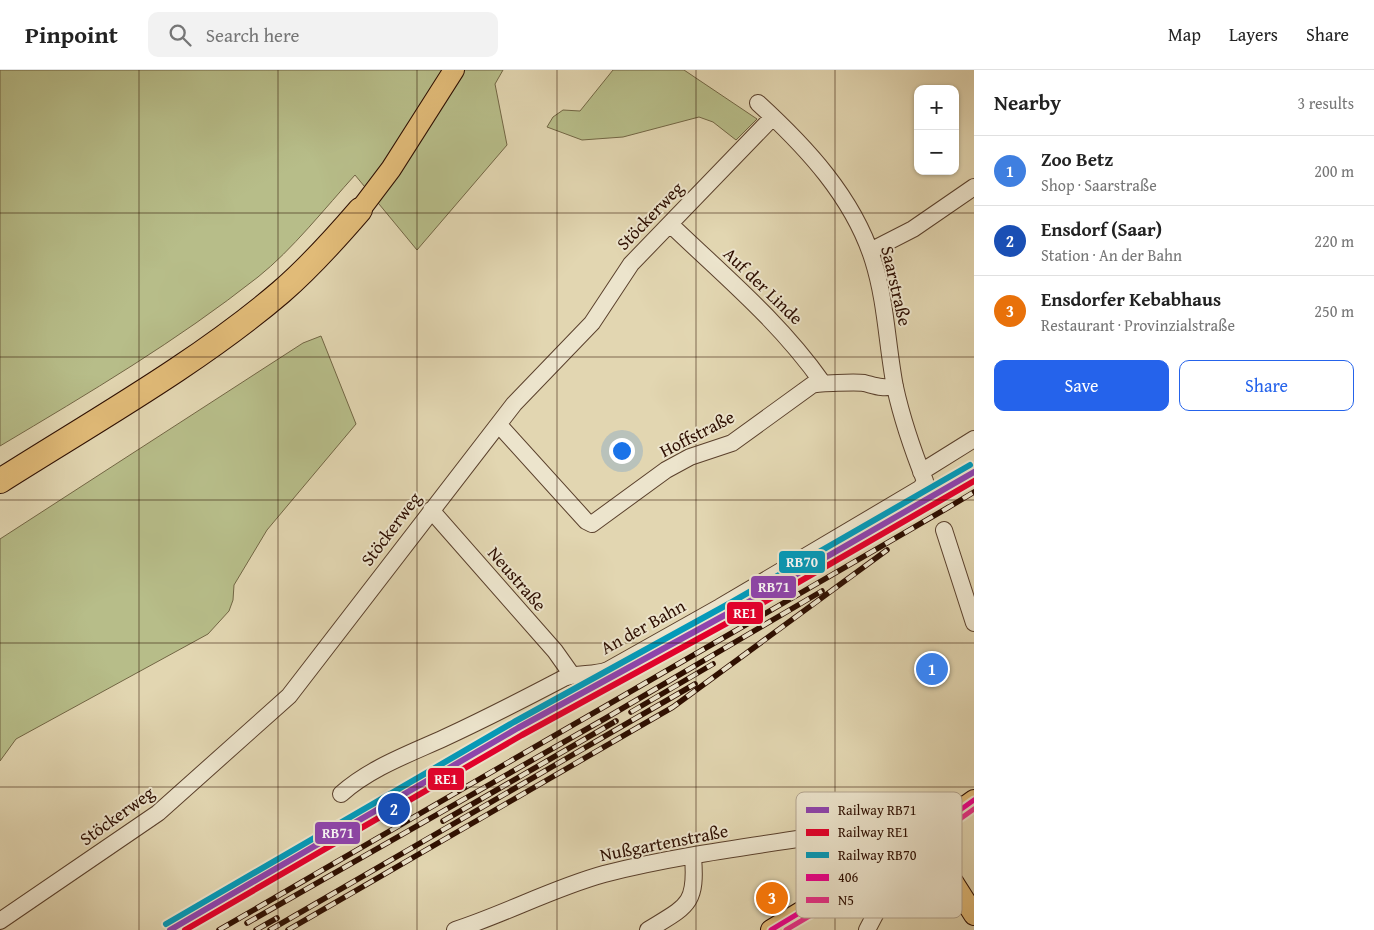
<!DOCTYPE html>
<html lang="en">
<head>
<meta charset="utf-8">
<style>
	body { margin:0; font-family:"Gentium Book Plus",serif; background:#f2f2f2; color:#222 }
	.controls { position:absolute; right:15px; top:15px; display:grid; overflow:hidden; border-radius:10px; box-shadow:0 1px 4px #0004 }
	.controls button { width:45px; height:45px; display:grid; place-items:center; padding:0; border:0; border-bottom:1px solid #e0e0e0; background:#fff; color:#222; font:25px sans-serif }
	.you { position:absolute; left:621px; top:380px; width:18px; height:18px; margin:-12px; border:4px solid #fff; border-radius:50%; background:#1a73e8; box-shadow:0 0 0 8px #1a73e833 }
	.badge { display:grid; place-items:center; width:32px; height:32px; border-radius:50%; background:#2563eb; color:#fff; font-size:16px; font-weight:700 }
	.pin { position:absolute; translate:-50% -50%; border:2px solid #fff; box-shadow:0 1px 5px #0006 }
	.list { margin:0; padding:0; list-style:none }
	h2 { display:flex; justify-content:space-between; align-items:center; height:65px; margin:0; padding:0 20px; font-size:21px }
	h2 small { font-size:16px; font-weight:400; color:#767676 }
	.list li { display:grid; grid-template-columns:32px 1fr auto; gap:15px; align-items:center; box-sizing:border-box; height:70px; padding:0 20px; border-top:1px solid #e0e0e0 }
	.list b { display:block; font-size:19px; white-space:nowrap }
	.list p { margin:0; font-size:16px; white-space:nowrap; color:#767676 }
	.list em { font-size:16px; font-style:normal; color:#767676 }
	.actions { display:flex; gap:10px; padding:15px 20px }
	.actions a { flex:1; padding:11px 0; border:1px solid #2563eb; border-radius:10px; text-align:center; font-size:18px; color:#2563eb }
	.actions .main { background:#2563eb; color:#fff }
	.icon { flex:none; width:28px; height:28px; fill:none; stroke:currentColor; stroke-width:2; stroke-linecap:round; stroke-linejoin:round }
	.map { position:relative; flex:none; width:974px; height:860px; overflow:hidden }
	header { display:flex; align-items:center; gap:30px; box-sizing:border-box; height:70px; padding:0 25px; background:#fff; border-bottom:1px solid #e0e0e0 }
	header strong { font-size:24px }
	nav { display:flex; gap:28px; margin-inline-start:auto; font-size:18px }
	.search { width:350px; height:45px; background:#f2f2f2; display:flex; align-items:center; gap:12px; box-sizing:border-box; padding:0 18px; border-radius:10px; color:#767676; font-size:19px }
	main { display:flex }
	aside { flex:1; background:#fff }
	.map>svg:first-child { display:block }
	.green { fill:#b7bd89; stroke:#726644 }
	.lines { fill:none; stroke-linecap:round; stroke-linejoin:round }
	.minor-casing { stroke:#5a402c; stroke-width:18 }
	.major-casing { stroke:#2d0e00; stroke-width:22 }
	.highway-casing { stroke:#2d0e00; stroke-width:26 }
	.minor { stroke:#ece4cc; stroke-width:16 }
	.major { stroke:#e1bb78; stroke-width:20 }
	.highway { stroke:#e1bb78; stroke-width:24 }
	.rail-casing { stroke:#2d0e00; stroke-width:5.5 }
	.rail { stroke:#ece4cc; stroke-width:4; stroke-dasharray:11; stroke-linecap:butt }
	.bus-1-casing { stroke:#ece4cc; stroke-width:9 }
	.bus-2-casing { stroke:#ece4cc; stroke-width:9 }
	.bus-1 { stroke:#ec008c; stroke-width:5 }
	.bus-2 { stroke:#e8308a; stroke-width:5 }
	.rail-1-casing { stroke:#ece4cc; stroke-width:10 }
	.rail-2-casing { stroke:#ece4cc; stroke-width:10 }
	.rail-3-casing { stroke:#ece4cc; stroke-width:10 }
	.rail-1 { stroke:#8e44ad; stroke-width:6 }
	.rail-2 { stroke:#e4002b; stroke-width:6 }
	.rail-3 { stroke:#049ab9; stroke-width:6 }
	.grid { fill:none; stroke:#2d0e00; stroke-width:1; stroke-opacity:0.55 }
	.labels { text-anchor:middle; stroke-width:4; stroke-linejoin:round; paint-order:stroke }
	.street-label { font-size:18px; fill:#2d0e00; stroke:#ece4cc }
	.key { fill:#ece4cc; stroke:#b3a48f; stroke-width:1 }
	.key-label { font-size:14px; fill:#2d0e00 }
	.line-badge { stroke:#ece4cc; stroke-width:2 }
	.badge-label { font-size:14px; text-anchor:middle; font-weight:bold; fill:#fff }
</style>
</head>
<body>
<header>
<strong>Pinpoint</strong>
<div class="search"><svg class="icon" aria-label="search" viewBox="0 0 24 24"><circle cx="10" cy="10" r="6"/><path d="M15 15l6 6"/></svg>Search here</div>
<nav><a>Map</a><a>Layers</a><a>Share</a></nav>
</header>
<main>
<div class="map">
<svg width="974" height="860" viewBox="0 0 974 860">
	<rect width="100%" height="100%" fill="#e2d6b1"/>
	<filter id="stains"><feTurbulence type="fractalNoise" baseFrequency=".004" numOctaves="4"/><feColorMatrix values="0 0 0 0 .2 0 0 0 0 .09 0 0 0 0 .02 0 0 0 .5 -.17"/></filter>
	<radialGradient id="worn" r=".72"><stop offset=".6" stop-color="#630" stop-opacity="0"/><stop offset="1" stop-color="#630" stop-opacity=".3"/></radialGradient>
	<path class="green" d="M0,0H503L495,14L507,75L417,180L355,105C326,137 292,180 258,207C177,271 89,323 0,376Z
		M613,0H684L757,49L736,70L713,52L699,47L623,67L582,70L547,57L553,47L563,40L580,41Z
		M321,266L356,354L267,460L234,515L233,530L229,541L208,564L16,669L0,691V469L303,273Z"/>
	<g class="lines">
		<g class="minor-casing">
			<path id="minor" d="M670,154C723,205 779,251 822,312
				M870,181L913,159L974,117
				M499,355L586,451L592,454L666,400L690,387L732,373L812,315C818,313 857,312 864,313C876,316 882,319 895,316
				M921,402L974,369
				M431,440L555,581L572,605
				M944,460L974,553
				M341,724C370,698 409,684 444,668C485,649 524,629 564,608C578,602 593,606 608,600L720,537L921,418L925,411C913,381 902,349 895,317C887,275 886,231 873,190C853,127 806,77 758,33
				M867,805L868,813L878,839L867,860
				M0,851L158,743L289,626L514,334L592,253L631,194L773,47
				M455,860C505,844 553,818 604,804C682,784 764,775 843,762C860,763 869,775 880,786
				M648,860C687,836 697,835 693,787"/>
		</g>
		<g class="major-casing">
			<path id="major" d="M360,140L391,99L454,0
				M896 770a21 21 0 1 1 42 0a21 21 0 1 1-42 0Z
				M935,758L974,730
				M933,784L945,799L974,845
				M771,860L839,819L905,788"/>
		</g>
		<g class="highway-casing">
			<path id="highway" d="M0,411C93,352 198,293 281,222C310,197 335,169 360,140"/>
		</g>
		<use href="#minor" class="minor"/>
		<use href="#major" class="major"/>
		<use href="#highway" class="highway"/>
		<g class="rail-casing">
			<path id="rail" d="M944,440L974,422
				M631,642L713,594
				M443,751L616,651
				M247,853L606,648L822,521
				M219,860L949,437
				M256,860L277,848
				M270,860L695,614
				M288,860L673,637L887,480"/>
		</g>
		<use href="#rail" class="rail"/>
		<g class="bus-1-casing">
			<path id="bus-1" d="M896 770a21 21 0 1 1 42 0a21 21 0 1 1-42 0Z
				M935,758L974,730
				M771,860L839,819L905,788"/>
		</g>
		<g class="bus-2-casing">
			<path id="bus-2" d="M888 770a29 29 0 1 1 58 0a29 29 0 1 1-58 0Z
				M939,764L974,739
				M786,860L843,826L908,795"/>
		</g>
		<use href="#bus-1" class="bus-1"/>
		<use href="#bus-2" class="bus-2"/>
		<g class="rail-1-casing">
			<path id="rail-1" d="M170,860L518,658L736,539L974,402"/>
		</g>
		<g class="rail-2-casing">
			<path id="rail-2" d="M185,860L522,665L740,546L974,411"/>
		</g>
		<g class="rail-3-casing">
			<path id="rail-3" d="M166,854L514,652L732,532L970,395"/>
		</g>
		<use href="#rail-1" class="rail-1"/>
		<use href="#rail-2" class="rail-2"/>
		<use href="#rail-3" class="rail-3"/>
	</g>
	<path class="grid" d="M139,0V860M278,0V860M417,0V860M557,0V860M696,0V860M835,0V860M0,143H974M0,287H974M0,430H974M0,573H974M0,717H974"/>
	<g class="labels">
		<g class="street-label">
			<text transform="translate(650 146) rotate(-46)" y="6">Stöckerweg</text>
			<text transform="translate(763 216) rotate(44)" y="6">Auf der Linde</text>
			<text transform="translate(896 216) rotate(77)" y="6">Saarstraße</text>
			<text transform="translate(697 364) rotate(-27)" y="6">Hoffstraße</text>
			<text transform="translate(391 459) rotate(-53)" y="6">Stöckerweg</text>
			<text transform="translate(517 509) rotate(49)" y="6">Neustraße</text>
			<text transform="translate(643 557) rotate(-29)" y="6">An der Bahn</text>
			<text transform="translate(117 746) rotate(-36)" y="6">Stöckerweg</text>
			<text transform="translate(664 773) rotate(-11)" y="6">Nußgartenstraße</text>
		</g>
	</g>
	<rect x="796" y="722" width="166" height="126" rx="8" class="key"/>
	<rect x="806" y="737" width="23" height="6" fill="#8e44ad"/>
	<rect x="806" y="759" width="23" height="7" fill="#e4002b"/>
	<rect x="806" y="782" width="23" height="6" fill="#049ab9"/>
	<rect x="806" y="804" width="23" height="7" fill="#ec008c"/>
	<rect x="806" y="827" width="23" height="6" fill="#e8308a"/>
	<g class="key-label">
		<text x="838" y="745">Railway RB71</text>
		<text x="838" y="767">Railway RE1</text>
		<text x="838" y="790">Railway RB70</text>
		<text x="838" y="812">406</text>
		<text x="838" y="835">N5</text>
	</g>
	<g class="line-badge">
		<rect x="778" y="480" width="48" height="24" rx="5" fill="#049ab9"/>
		<rect x="750" y="505" width="47" height="24" rx="5" fill="#8e44ad"/>
		<rect x="726" y="531" width="38" height="24" rx="5" fill="#e4002b"/>
		<rect x="427" y="697" width="38" height="24" rx="5" fill="#e4002b"/>
		<rect x="314" y="751" width="47" height="24" rx="5" fill="#8e44ad"/>
	</g>
	<g class="badge-label">
		<text x="802" y="497">RB70</text>
		<text x="774" y="522">RB71</text>
		<text x="745" y="548">RE1</text>
		<text x="446" y="714">RE1</text>
		<text x="338" y="768">RB71</text>
	</g>
	<rect width="100%" height="100%" filter="url(#stains)"/>
	<rect width="100%" height="100%" fill="url(#worn)"/>
</svg>
<div class="controls">
<button>+</button>
<button>−</button>
</div>
<div class="you"></div>
<div class="pin badge" style="left:932px;top:599px;background:#3f7fe0">1</div>
<div class="pin badge" style="left:394px;top:739px;background:#1a4fb4">2</div>
<div class="pin badge" style="left:772px;top:828px;background:#e8710a">3</div>
</div>
<aside>
<h2>Nearby<small>3 results</small></h2>
<ul class="list">
<li><span class="badge" style="background:#3f7fe0">1</span><div><b>Zoo Betz</b><p>Shop · Saarstraße</p></div><em>200 m</em></li>
<li><span class="badge" style="background:#1a4fb4">2</span><div><b>Ensdorf (Saar)</b><p>Station · An der Bahn</p></div><em>220 m</em></li>
<li><span class="badge" style="background:#e8710a">3</span><div><b>Ensdorfer Kebabhaus</b><p>Restaurant · Provinzialstraße</p></div><em>250 m</em></li>
</ul>
<div class="actions"><a class="main">Save</a><a>Share</a></div>
</aside>
</main>
</body>
</html>
